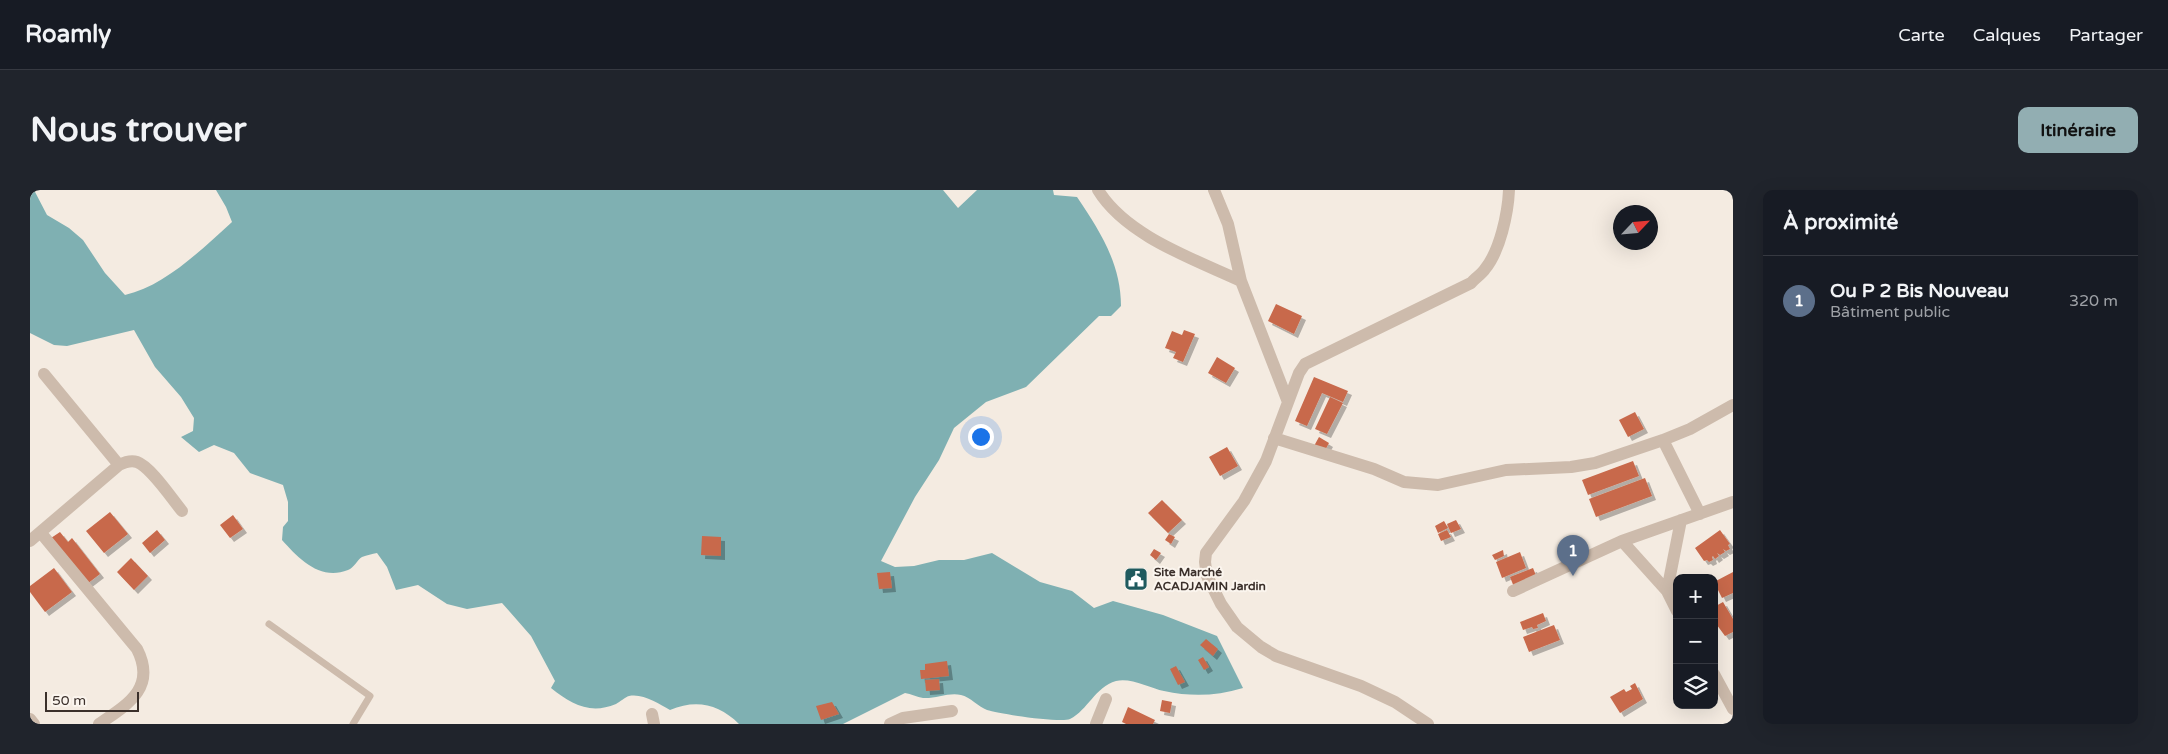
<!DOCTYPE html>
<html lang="fr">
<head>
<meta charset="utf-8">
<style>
	body { margin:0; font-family:"Varela Round",sans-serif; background:#20242c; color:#f1f3f6 }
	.controls { position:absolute; right:15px; bottom:15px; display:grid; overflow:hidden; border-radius:10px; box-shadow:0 5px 20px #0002 }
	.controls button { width:45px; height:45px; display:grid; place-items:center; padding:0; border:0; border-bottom:1px solid #363941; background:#171b24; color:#f1f3f6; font:25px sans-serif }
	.compass { position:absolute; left:1583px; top:15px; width:45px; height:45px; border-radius:50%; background:#171b24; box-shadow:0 5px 20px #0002; rotate:64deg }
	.scale { position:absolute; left:15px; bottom:12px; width:94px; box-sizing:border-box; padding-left:5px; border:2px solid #3b302b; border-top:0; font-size:14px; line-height:18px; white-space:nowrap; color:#3b302b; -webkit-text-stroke:4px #fbf5ee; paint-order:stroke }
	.you { position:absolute; left:950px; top:246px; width:18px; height:18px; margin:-12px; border:4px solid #fff; border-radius:50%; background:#1a73e8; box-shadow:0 0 0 8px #1a73e833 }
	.badge { display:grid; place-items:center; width:32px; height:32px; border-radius:50%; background:#92aeb2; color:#fff; font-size:16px; font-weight:700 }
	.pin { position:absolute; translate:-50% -41px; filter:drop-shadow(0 1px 2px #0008) }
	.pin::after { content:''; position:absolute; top:26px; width:18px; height:15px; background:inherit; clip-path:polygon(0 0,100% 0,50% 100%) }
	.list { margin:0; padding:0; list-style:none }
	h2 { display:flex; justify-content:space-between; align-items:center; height:65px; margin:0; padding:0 20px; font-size:21px }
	h2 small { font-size:16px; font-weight:400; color:#9ea1a6 }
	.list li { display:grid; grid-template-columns:32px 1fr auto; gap:15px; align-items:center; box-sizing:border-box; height:90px; padding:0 20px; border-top:1px solid #363941 }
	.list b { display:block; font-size:19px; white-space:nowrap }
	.list p { margin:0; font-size:16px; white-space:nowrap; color:#9ea1a6 }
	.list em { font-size:16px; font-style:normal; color:#9ea1a6 }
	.icon { flex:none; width:28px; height:28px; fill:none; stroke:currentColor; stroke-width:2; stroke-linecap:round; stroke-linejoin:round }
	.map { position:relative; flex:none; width:1703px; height:534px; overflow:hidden; border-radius:10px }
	header { display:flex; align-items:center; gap:30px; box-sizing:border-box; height:70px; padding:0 25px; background:#171b24; border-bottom:1px solid #363941 }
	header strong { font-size:24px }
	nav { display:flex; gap:28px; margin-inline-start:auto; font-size:18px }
	.intro { display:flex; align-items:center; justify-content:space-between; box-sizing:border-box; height:120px; padding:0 30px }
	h1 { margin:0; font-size:35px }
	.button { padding:12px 22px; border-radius:10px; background:#92aeb2; color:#111; font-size:18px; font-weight:700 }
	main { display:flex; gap:30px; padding:0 30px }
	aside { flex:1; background:#171b24; border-radius:10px; box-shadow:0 5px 20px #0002 }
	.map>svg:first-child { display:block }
	.water { fill:#7fb0b2 }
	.building { fill:#c8694b; filter:url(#shadow) }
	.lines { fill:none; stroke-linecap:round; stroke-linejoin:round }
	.lane { stroke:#cdbbac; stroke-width:7 }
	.street { stroke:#cdbbac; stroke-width:12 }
	.labels { text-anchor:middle; stroke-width:4; stroke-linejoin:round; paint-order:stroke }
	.poi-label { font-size:12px; font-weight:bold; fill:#3b302b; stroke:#fbf5ee; text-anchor:start }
</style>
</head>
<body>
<header>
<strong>Roamly</strong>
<nav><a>Carte</a><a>Calques</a><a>Partager</a></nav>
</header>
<div class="intro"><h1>Nous trouver</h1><a class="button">Itinéraire</a></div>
<main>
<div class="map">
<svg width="1703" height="534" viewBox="0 0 1703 534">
	<defs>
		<filter id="shadow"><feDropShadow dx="4" dy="4" stdDeviation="0" flood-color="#0004"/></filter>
	</defs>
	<rect width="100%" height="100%" fill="#f4ebe1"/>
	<path class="water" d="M0,0H4L17,25L39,38L53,50L75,83L95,105C135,96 172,59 202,32L196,17L186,0H913L928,18L947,0H1023L1024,5L1047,7C1070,41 1091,74 1091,116L1081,126H1069L996,197L956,212L924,238L909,270L885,307L851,371L865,377L884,376L909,370H934L962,363L1010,392L1042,401L1064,418L1083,411L1133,425L1187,446L1213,498C1186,506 1162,507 1134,501C1120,498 1100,487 1086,491C1065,497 1058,520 1040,529C1031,533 969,524 957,520C949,517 940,507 931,505C919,502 905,509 893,508C887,507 881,504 875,503L813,534H709C689,514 666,509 640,520C629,514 613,503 599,506C595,507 590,512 586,514C560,525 541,514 521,498L525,491L501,446L472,413L437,419L417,414L388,395L366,400L357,377L347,363C342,364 337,365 332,367C327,370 324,378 318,380C290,391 269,369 252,350L253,337L258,331V312L253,295L220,283L204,263L184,255L169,262L151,247L163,241L164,228L151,207L125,177L104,140L37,156L24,155L0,143Z"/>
	<path class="building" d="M1246,114L1272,126L1264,144L1238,131Z
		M1154,140L1165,144L1153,172L1143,168L1146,162L1135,158L1142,141L1152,145Z
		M1187,167L1205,178L1196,193L1178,183Z
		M1284,187L1318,201L1313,212L1292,203L1277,236L1265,231Z
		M1300,207L1313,213L1297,244L1285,239Z
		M1605,222L1614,239L1598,247L1589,230Z
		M1289,247L1299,253L1294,262L1284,256Z
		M1197,257L1208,276L1190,286L1179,267Z
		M1603,271L1609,286L1558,305L1552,290Z
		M1615,288L1622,306L1566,327L1559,309Z
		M1132,310L1152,330L1138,343L1118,323Z
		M80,322L98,344L74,363L56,341Z
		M203,325L213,339L200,348L190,335Z
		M1426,330L1431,339L1421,343L1417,334Z
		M1414,331L1418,338L1408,343L1405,336Z
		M127,340L135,350L120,363L112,353Z
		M1417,340L1421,347L1411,351L1408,344Z
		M1690,340L1700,354L1698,355L1700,359L1696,361L1693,359L1695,362L1690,365L1687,363L1689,366L1685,369L1683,366L1682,367L1683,370L1679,372L1677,370L1674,371L1665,358Z
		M30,342L38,352L42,348L70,384L57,394L21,348Z
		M1139,344L1145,347L1141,354L1135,350Z
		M672,346L691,347V366L671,365Z
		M1124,359L1131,363L1126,370L1120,365Z
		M1473,360L1474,366L1465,370L1462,365Z
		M1490,362L1496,378L1472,388L1466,372Z
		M101,368L118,386L104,400L87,382Z
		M24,378L42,402L15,422L0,402V396Z
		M1503,378L1507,388L1484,397L1480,387Z
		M860,382L862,398L849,399L847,383Z
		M1703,382V403L1692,408L1684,392Z
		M1693,412L1703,429V442L1695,446L1684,431V417Z
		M1513,423L1516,431L1507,435L1508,438L1503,439L1502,437L1493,440L1490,432Z
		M1524,435L1530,450L1499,462L1493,447Z
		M1176,449L1188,459L1183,466L1170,455Z
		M1173,467L1179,477L1174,480L1168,470Z
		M917,471L919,486L891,489L890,480H895V474Z
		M1146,476L1155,492L1148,495L1140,479Z
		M909,489L910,500L896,501L895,490Z
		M1605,493L1613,509L1590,523L1580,507L1594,499L1596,502L1602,499L1600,496Z
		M1132,510L1142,512L1140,523L1130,521Z
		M802,512L809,524L791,530L786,516Z
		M1098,517L1125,530L1123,534H1096L1092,532Z"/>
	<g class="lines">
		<path class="lane" d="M239,434L340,506L323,534"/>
		<path class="street" d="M1068,0C1096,46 1164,69 1211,91
			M1184,0L1198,34L1211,91L1258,212
			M14,184L89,275
			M1244,248L1344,279L1374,292L1408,295L1476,280L1541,277L1565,273L1633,250L1660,239L1703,215
			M1633,250L1670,324
			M11,343L107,459C127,498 97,515 69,534
			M0,351L89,275C95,272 101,270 107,272C121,277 142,309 152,321
			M1592,351L1637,401L1647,421
			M1483,401L1592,351L1703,312
			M1637,401L1651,330
			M1684,484L1703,519
			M622,524L624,534
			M0,529L4,534
			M860,534L873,528L922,521
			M1066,534L1076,509
			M1398,534L1365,512L1331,496L1246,466L1231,457L1207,437L1191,414L1177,386L1175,372L1176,363L1214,311L1236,271L1269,183L1275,174L1441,93C1445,88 1452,84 1455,79C1470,61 1478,23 1479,0"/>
	</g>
	<defs>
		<g id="civic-square" transform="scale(1.25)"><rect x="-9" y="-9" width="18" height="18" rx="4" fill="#1f5a5e" stroke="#fbf5ee"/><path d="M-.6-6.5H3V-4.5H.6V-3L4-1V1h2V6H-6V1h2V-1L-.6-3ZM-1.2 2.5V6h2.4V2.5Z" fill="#fff"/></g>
	</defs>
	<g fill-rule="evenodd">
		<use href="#civic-square" x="1106" y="389"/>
	</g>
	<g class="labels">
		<g class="poi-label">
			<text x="1124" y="386">Site Marché<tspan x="1124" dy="14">ACADJAMIN Jardin</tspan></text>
		</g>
	</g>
</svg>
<div class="controls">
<button>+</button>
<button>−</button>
<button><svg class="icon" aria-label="layers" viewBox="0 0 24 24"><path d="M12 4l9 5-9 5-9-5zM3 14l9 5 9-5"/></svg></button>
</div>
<svg class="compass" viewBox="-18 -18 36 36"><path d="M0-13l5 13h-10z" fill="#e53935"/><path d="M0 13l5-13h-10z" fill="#9ea1a6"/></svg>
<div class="scale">50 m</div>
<div class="you"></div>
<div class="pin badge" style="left:1543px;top:386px;background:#5c6f8a">1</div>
</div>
<aside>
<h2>À proximité<small></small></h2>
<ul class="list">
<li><span class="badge" style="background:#5c6f8a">1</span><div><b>Ou P 2 Bis Nouveau</b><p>Bâtiment public</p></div><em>320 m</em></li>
</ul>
</aside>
</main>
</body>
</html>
